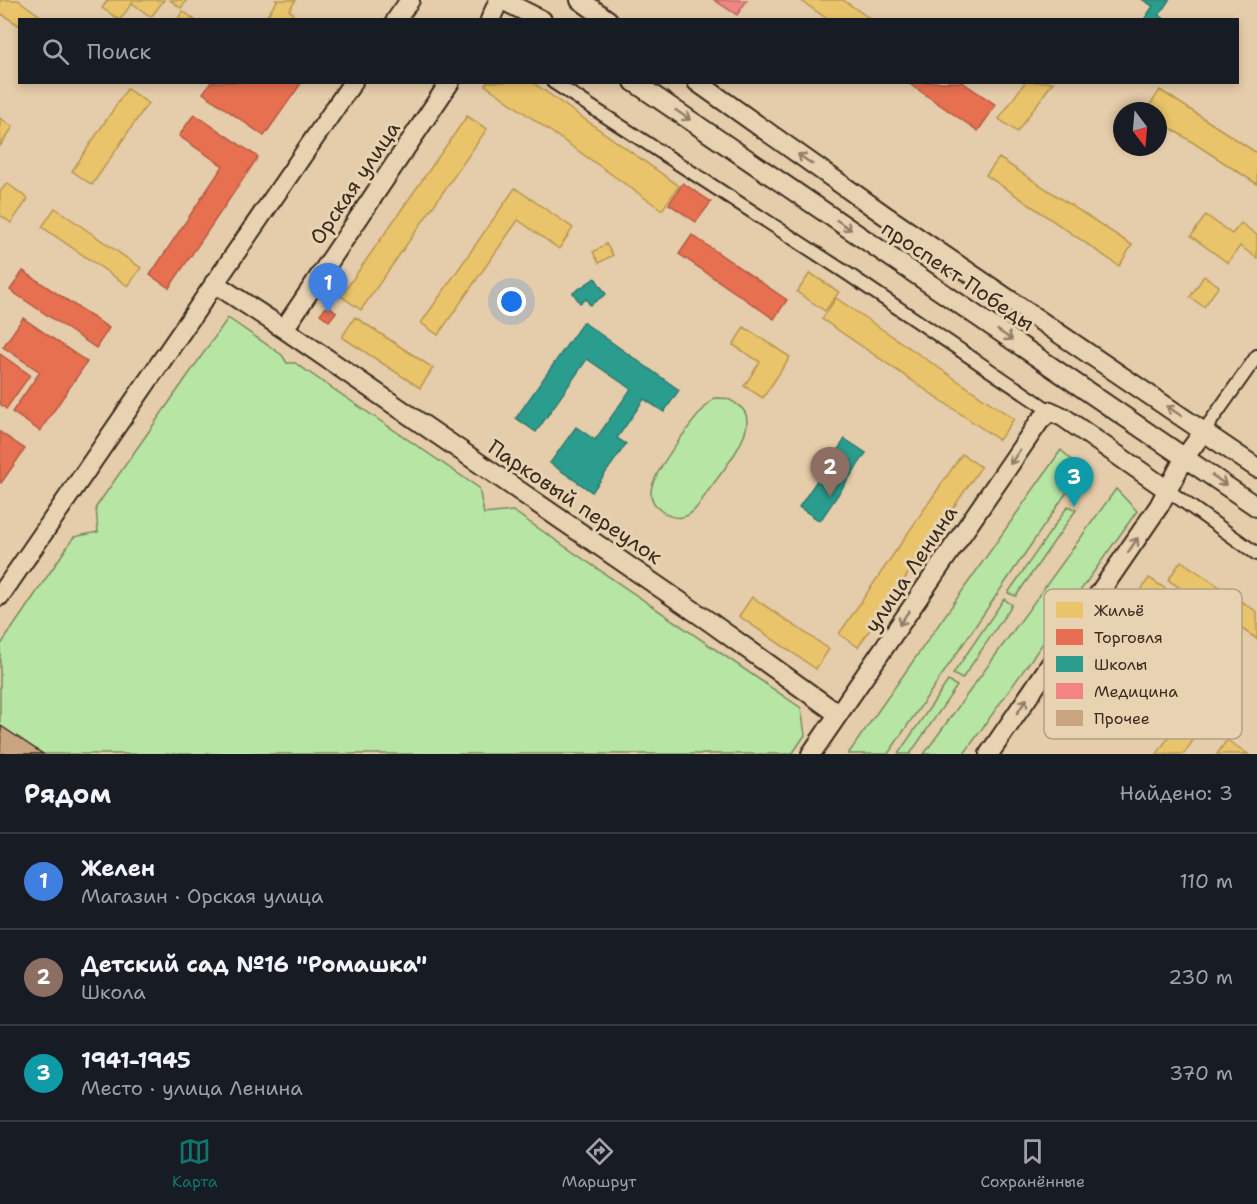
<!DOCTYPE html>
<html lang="ru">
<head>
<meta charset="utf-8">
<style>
	body { margin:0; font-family:"Shantell Sans",sans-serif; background:#20242c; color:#f1f3f6 }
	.compass { position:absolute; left:1113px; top:102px; width:54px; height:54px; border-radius:50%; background:#171b24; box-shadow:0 3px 9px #0003; rotate:164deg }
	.you { position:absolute; left:512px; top:302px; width:21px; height:21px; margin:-15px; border:4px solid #fff; border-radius:50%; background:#1a73e8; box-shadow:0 0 0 9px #1a73e833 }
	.badge { display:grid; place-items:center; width:39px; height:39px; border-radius:50%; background:#0f766e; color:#fff; font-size:20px; font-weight:700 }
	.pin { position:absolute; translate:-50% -50px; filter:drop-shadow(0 2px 3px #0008) }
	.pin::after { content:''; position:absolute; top:32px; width:21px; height:18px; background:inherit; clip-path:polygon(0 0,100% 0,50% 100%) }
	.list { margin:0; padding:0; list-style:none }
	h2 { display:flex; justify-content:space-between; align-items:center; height:78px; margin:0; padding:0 24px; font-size:26px }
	h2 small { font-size:20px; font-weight:400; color:#9ea1a6 }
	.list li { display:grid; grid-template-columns:39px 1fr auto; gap:18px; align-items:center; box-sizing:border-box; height:96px; padding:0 24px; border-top:2px solid #363941 }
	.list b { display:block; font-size:22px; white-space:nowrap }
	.list p { margin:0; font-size:20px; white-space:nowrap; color:#9ea1a6 }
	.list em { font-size:20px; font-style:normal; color:#9ea1a6 }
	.icon { flex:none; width:33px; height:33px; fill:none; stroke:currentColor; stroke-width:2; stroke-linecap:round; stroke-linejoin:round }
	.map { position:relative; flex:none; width:1257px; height:754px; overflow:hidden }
	.search { position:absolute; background:#171b24; box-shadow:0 3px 9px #0003; left:18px; right:18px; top:18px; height:66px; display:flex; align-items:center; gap:15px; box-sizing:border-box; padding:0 21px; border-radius:0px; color:#9ea1a6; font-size:22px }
	.sheet { height:366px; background:#171b24 }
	nav { display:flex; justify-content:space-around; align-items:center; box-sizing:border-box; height:84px; border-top:2px solid #363941; background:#171b24; font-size:16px; color:#9ea1a6 }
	nav a { display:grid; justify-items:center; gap:3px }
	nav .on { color:#0f766e }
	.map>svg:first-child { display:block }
	.green { fill:#b7e5a3; stroke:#798860; stroke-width:1.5 }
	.homes { fill:#e9c46a; stroke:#b59653; stroke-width:1.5 }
	.shops { fill:#e76f51; stroke:#b35a42; stroke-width:1.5 }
	.schools { fill:#2a9d8f; stroke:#2f7a6d; stroke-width:1.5 }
	.health { fill:#f28482; stroke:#bb6964; stroke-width:1.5 }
	.building { fill:#c9a480; stroke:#3b2a1e; stroke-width:1.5 }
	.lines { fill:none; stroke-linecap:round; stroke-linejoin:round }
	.street-casing { stroke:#3b2a1e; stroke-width:16 }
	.secondary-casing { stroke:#3b2a1e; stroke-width:22 }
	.street { stroke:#e7d2b1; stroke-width:12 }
	.secondary { stroke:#e7d2b1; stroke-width:18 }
	.oneway { stroke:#917e68 }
	.labels { text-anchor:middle; stroke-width:6; stroke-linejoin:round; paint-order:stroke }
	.street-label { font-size:21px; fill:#3b2a1e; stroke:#e7d2b1 }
	.key { fill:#e7d2b1; stroke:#b3a085; stroke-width:1.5 }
	.key-label { font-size:16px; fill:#3b2a1e }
</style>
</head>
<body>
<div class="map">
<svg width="1257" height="754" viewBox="0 0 1257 754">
	<rect width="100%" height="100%" fill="#e5ccaa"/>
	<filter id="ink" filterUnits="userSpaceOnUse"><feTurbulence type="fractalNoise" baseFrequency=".0167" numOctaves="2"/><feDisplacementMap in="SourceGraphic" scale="12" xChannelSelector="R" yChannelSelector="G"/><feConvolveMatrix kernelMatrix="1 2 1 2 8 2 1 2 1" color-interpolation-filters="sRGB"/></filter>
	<g filter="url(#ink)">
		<path class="green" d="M228,318L282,355L287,363H295L479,488L484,514L513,511L801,708L805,735L792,754H0V646L74,537L98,532L96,507Z
			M714,398C727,398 729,398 739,406C765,423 720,474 708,491C701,501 695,514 683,517C668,520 650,506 651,491C653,471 698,413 714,398Z
			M1061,450L1082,470L888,754H848Z
			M1116,489L1137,511L964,754H924Z
			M1068,506L1076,510L1016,596L1008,593Z
			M1004,599L1012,605L962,679L953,674Z
			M948,681L957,686L910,754H898Z"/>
		<path class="homes" d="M0,0H18L46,20H20V26L0,13Z
			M108,0H164L151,17L132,3L120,20L102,8Z
			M170,0H187L181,8Z
			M276,0H296L289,10L293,13L289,20H264L277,1Z
			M800,0H843L872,20H829Z
			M183,11L195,20H177Z
			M487,82H532L679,186L662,210L485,85Z
			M1025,82H1053L1017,132L999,119Z
			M127,89L148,103L92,185L72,171Z
			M1160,90L1257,153V184L1158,120V111H1146Z
			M467,116L487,129L361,310L341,296Z
			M0,118L13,127L0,146Z
			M999,158L1132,245L1119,266L986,175Z
			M7,183L28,199L11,223L0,215V192Z
			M515,188L573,228L559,249L518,220L438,335L421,323Z
			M55,208L141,268L128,286L42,227Z
			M1206,215L1232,234L1241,223L1257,235V258L1240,246L1228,263L1191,236Z
			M606,244L613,255L599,263L593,252Z
			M810,273L839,292L825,311L797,292Z
			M1204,276L1219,286L1204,307L1190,297Z
			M836,298L1014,419L999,440L822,319Z
			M355,317L433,368L420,388L342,337Z
			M744,327L790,357L763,398L744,386L760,362L733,345Z
			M962,454L981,467L858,647L839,634Z
			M1181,561L1257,612V639L1168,580Z
			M1149,578L1169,591L1080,722L1061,709Z
			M752,597L829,649L816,669L739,616Z
			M1199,692L1217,704L1184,754H1157Z
			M1227,740L1248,754H1217Z"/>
		<path class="shops" d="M211,82H302L264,136L203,93Z
			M907,82H962L996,105L978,131Z
			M194,114L258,157L169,288L150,275L223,166L179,136Z
			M683,183L711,202L696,222L669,204Z
			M692,235L787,300L774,319L679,254Z
			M23,271L109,328L96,348L10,290Z
			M328,305L336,312L329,321L320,314Z
			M23,318L87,362L40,431L12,412L40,372L3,347Z
			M0,354L30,375L6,409L0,404Z
			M0,432L25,449L1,483L0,482Z"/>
		<path class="schools" d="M1143,0H1169L1159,15L1166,20H1144L1153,6Z
			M595,278L606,294L590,305L586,299L580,303L573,293Z
			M583,322L679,390L664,412L644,399L617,438L626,444L592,492L550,463L576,427L595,440L631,389L587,359L536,432L516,418Z
			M845,439L866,453L820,521L799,507Z"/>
		<path class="health" d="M714,0H747L737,15Z"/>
		<path class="building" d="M1,726L43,754H0Z"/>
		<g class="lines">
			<g class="street-casing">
				<path id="street" d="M553,82L848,274L1050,411
					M1204,431L1257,356
					M1166,489L1257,554"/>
			</g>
			<g class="secondary-casing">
				<path id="secondary" d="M502,0L542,20
					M580,0L608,20
					M396,20L410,0
					M490,20L499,0
					M634,82L1257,507
					M697,82L886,216L1257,468
					M214,283L284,329L710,622L838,714
					M284,329L450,82
					M0,596L353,82
					M811,754L1039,422L1050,411L1063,417L1166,489
					M989,754L1159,506L1185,457L1204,431"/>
			</g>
			<use href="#street" class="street"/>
			<use href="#secondary" class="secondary"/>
		</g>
		<defs><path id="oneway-shaft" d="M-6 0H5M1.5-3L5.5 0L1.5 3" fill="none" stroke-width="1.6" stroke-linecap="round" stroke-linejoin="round" transform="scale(1.5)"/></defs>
		<g class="oneway">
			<use href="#oneway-shaft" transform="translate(683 115) rotate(34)"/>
			<use href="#oneway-shaft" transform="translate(805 159) rotate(-145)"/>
			<use href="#oneway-shaft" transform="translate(844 225) rotate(34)"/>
			<use href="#oneway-shaft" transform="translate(1005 335) rotate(34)"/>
			<use href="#oneway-shaft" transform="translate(1174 411) rotate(-146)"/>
			<use href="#oneway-shaft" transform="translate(1015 457) rotate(124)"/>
			<use href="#oneway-shaft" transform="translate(1219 480) rotate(35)"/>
			<use href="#oneway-shaft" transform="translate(1133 545) rotate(-56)"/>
			<use href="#oneway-shaft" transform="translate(904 618) rotate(124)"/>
			<use href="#oneway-shaft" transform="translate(1022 706) rotate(-56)"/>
		</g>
	</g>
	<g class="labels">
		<g class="street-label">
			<text transform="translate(355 183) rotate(-56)" y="7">Орская улица</text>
			<text transform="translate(958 276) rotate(34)" y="7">проспект Победы</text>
			<text transform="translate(575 502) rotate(34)" y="7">Парковый переулок</text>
			<text transform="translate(911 569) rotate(-56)" y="7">улица Ленина</text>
		</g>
	</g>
	<rect x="1044" y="589" width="198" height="150" rx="9" class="key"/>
	<rect x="1056" y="602" width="27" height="16" fill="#e9c46a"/>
	<rect x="1056" y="629" width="27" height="16" fill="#e76f51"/>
	<rect x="1056" y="656" width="27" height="16" fill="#2a9d8f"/>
	<rect x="1056" y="683" width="27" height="16" fill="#f28482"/>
	<rect x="1056" y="710" width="27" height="16" fill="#c9a480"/>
	<g class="key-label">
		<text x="1094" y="616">Жильё</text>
		<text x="1094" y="643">Торговля</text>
		<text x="1094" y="670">Школы</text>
		<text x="1094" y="697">Медицина</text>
		<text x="1094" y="724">Прочее</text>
	</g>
</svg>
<svg class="compass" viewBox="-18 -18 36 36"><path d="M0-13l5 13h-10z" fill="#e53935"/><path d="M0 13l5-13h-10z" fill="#9ea1a6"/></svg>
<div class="you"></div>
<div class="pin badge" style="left:328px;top:313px;background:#3f7fe0">1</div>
<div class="pin badge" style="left:830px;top:497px;background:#8d6e63">2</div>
<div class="pin badge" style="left:1074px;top:507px;background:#0f9aa8">3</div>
<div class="search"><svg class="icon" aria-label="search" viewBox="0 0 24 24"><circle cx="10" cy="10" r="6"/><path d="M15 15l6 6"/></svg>Поиск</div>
</div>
<section class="sheet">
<h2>Рядом<small>Найдено: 3</small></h2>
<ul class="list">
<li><span class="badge" style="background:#3f7fe0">1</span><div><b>Желен</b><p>Магазин · Орская улица</p></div><em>110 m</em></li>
<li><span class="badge" style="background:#8d6e63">2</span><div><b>Детский сад №16 &quot;Ромашка&quot;</b><p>Школа</p></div><em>230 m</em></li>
<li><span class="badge" style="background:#0f9aa8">3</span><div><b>1941-1945</b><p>Место · улица Ленина</p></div><em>370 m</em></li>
</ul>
</section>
<nav>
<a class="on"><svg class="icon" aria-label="map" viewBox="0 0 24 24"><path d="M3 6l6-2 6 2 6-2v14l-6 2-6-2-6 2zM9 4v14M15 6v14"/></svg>Карта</a>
<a><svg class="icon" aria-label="directions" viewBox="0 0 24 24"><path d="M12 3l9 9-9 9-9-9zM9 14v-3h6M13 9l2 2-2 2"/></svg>Маршрут</a>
<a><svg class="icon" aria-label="saved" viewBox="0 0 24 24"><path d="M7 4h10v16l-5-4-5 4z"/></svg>Сохранённые</a>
</nav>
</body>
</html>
